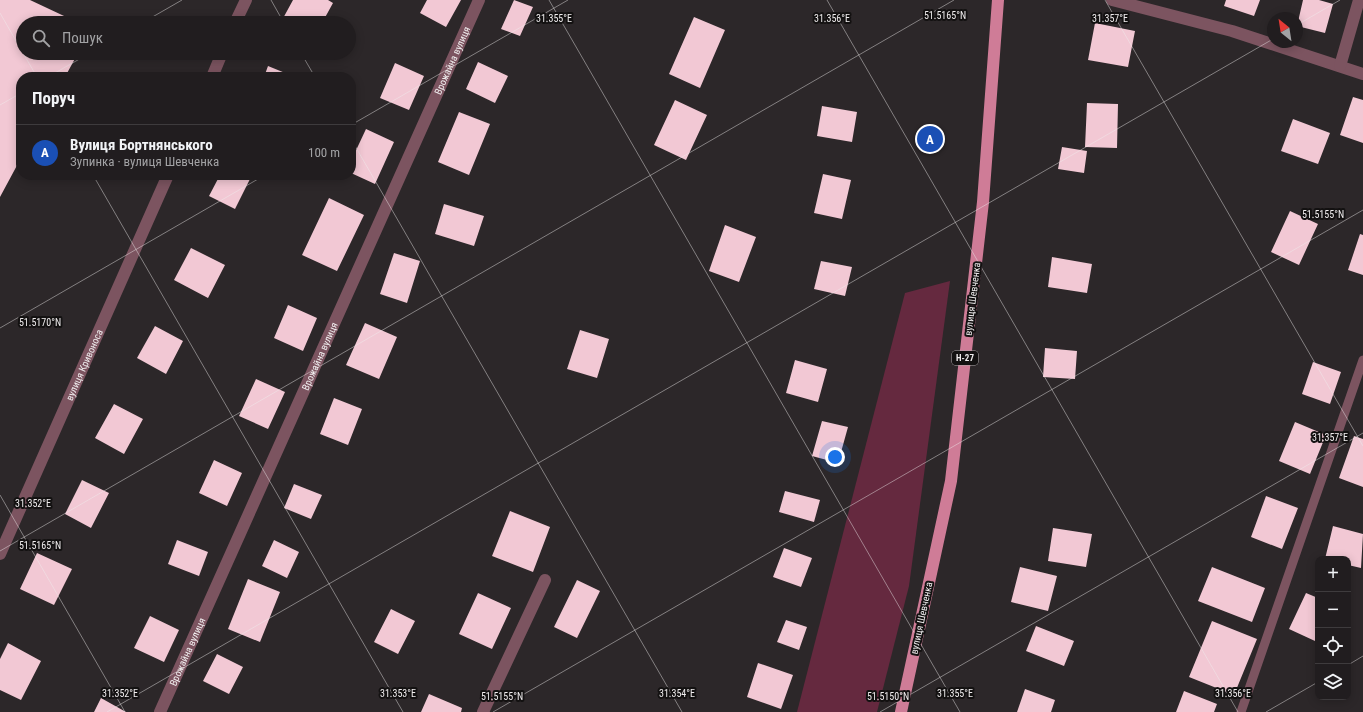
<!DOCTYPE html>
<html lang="uk">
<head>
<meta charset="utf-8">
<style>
	body { margin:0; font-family:"Roboto Condensed",sans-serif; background:#2d2a2c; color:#f1f3f6 }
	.controls { position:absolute; right:12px; bottom:12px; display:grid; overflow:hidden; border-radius:8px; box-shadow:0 2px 10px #0003 }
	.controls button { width:36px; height:36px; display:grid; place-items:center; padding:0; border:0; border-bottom:1px solid #3e3b3d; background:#211d1f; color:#f1f3f6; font:20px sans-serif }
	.compass { position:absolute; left:1267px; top:12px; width:36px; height:36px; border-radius:50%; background:#211d1f; box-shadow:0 2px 10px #0003; rotate:330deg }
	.you { position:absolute; left:835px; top:457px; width:14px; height:14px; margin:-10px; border:3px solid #fff; border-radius:50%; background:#1a73e8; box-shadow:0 0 0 6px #1a73e833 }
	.badge { display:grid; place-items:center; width:26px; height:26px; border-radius:50%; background:#b45309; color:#fff; font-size:13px; font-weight:700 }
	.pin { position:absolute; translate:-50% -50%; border:2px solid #fff; box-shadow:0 1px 4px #0006 }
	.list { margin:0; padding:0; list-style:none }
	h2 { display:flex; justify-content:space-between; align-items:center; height:52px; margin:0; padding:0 16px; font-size:17px }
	h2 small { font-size:13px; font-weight:400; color:#a2a2a4 }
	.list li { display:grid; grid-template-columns:26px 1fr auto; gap:12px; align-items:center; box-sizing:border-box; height:56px; padding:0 16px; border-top:1px solid #3e3b3d }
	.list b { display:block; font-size:15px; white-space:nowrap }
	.list p { margin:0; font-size:13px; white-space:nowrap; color:#a2a2a4 }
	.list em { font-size:13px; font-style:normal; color:#a2a2a4 }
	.icon { flex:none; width:22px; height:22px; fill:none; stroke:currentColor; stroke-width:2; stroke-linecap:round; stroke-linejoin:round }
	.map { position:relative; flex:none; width:1363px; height:712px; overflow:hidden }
	.search { position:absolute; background:#211d1f; box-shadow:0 2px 10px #0003; left:16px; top:16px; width:340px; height:44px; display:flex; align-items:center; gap:10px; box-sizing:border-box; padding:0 14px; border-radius:22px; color:#a2a2a4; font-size:15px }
	.panel { position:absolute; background:#211d1f; box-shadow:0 2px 10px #0003; left:16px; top:72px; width:340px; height:108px; border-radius:16px }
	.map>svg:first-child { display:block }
	.green { fill:#65293f }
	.building { fill:#f2c8d4 }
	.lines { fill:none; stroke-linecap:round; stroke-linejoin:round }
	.lane { stroke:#7c5460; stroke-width:9 }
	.street { stroke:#7c5460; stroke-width:12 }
	.primary { stroke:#cf7c97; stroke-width:12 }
	.ticks { fill:none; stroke:#f0edee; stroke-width:1; stroke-opacity:0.45 }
	.labels { text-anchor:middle; stroke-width:4; stroke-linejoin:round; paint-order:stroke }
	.shield { fill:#131111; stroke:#aeabac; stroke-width:1 }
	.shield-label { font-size:9px; font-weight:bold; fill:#f0edee }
	.street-label { font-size:10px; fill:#f0edee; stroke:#131111 }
	.ticks-label { font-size:10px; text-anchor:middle; fill:#f0edee; stroke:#131111; stroke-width:4; stroke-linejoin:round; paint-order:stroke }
</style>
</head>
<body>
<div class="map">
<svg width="1363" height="712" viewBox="0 0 1363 712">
	<rect width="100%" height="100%" fill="#2c2729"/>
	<path class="green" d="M950,281L909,586L877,712H797L905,293Z"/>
	<path class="building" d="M0,0H30L79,23H23V53H78L65,77H21V158L0,197Z
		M293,0H328L333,3L322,23H282L281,22Z
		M427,0H461L446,27L420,13Z
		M514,0L533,7L520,36L501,29Z
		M1226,0H1260L1254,16L1224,6Z
		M1303,0H1319L1333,4L1325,33L1297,26Z
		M694,17L725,30L700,88L669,74Z
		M1095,23L1135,31L1128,67L1088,60Z
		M478,62L508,76L495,103L466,89Z
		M395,63L424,76L409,110L380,98Z
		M268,66L295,77H264Z
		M1353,97L1363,100V143L1340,135Z
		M675,100L707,115L686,160L654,145Z
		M1087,103L1118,104L1117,148L1085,147Z
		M822,106L857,112L852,142L817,136Z
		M459,112L490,124L469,175L438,162Z
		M1293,119L1330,133L1318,164L1281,151Z
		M366,129L394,142L375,184L351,173V161Z
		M1062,147L1087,151L1084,173L1058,169Z
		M823,174L851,180L842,219L814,213Z
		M220,175H242L250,179L235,209L209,196Z
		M329,198L364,215L337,271L302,255Z
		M444,204L484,216L474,246L435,234Z
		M1290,211L1318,224L1299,265L1271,252Z
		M725,225L756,237L739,282L709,271Z
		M1360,234L1363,235V275L1348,270Z
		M191,248L225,265L208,298L174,280Z
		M394,253L420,261L407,303L380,294Z
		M1052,257L1092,264L1087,293L1048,287Z
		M821,261L852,267L845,296L814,289Z
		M288,305L317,318L303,351L274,338Z
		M365,323L397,337L379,379L346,365Z
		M155,326L183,341L166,374L137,358Z
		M580,330L609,339L597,378L567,369Z
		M1045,348L1077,351L1075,379L1043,377Z
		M795,360L827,369L818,402L786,393Z
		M1313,362L1341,372L1330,404L1302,394Z
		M256,379L285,392L268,429L239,416Z
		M334,398L362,409L348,445L320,434Z
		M114,404L143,419L124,454L95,438Z
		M822,421L848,427L838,463L812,456Z
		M1295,422L1326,435L1310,474L1279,461Z
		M1354,436L1363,439V487L1339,478Z
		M214,460L242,473L227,506L199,493Z
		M82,480L109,493L91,528L65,514Z
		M294,484L322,495L311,519L284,508Z
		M785,491L820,500L814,522L779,512Z
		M1266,496L1298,508L1282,549L1251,537Z
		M510,511L550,527L533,572L492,556Z
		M1333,526L1363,534L1361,568L1348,565V559H1325Z
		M1053,528L1092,534L1086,567L1048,561Z
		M177,540L208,552L199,576L168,564Z
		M274,540L299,552L287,578L262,566Z
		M784,548L812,558L801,587L773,577Z
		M37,553L72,569L54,605L20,589Z
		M1020,567L1057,576L1048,611L1011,602Z
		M1212,567L1265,588L1252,622L1198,601Z
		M248,579L280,592L260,642L228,629Z
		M577,580L600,591L577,638L554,627Z
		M478,593L511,608L492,649L459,634Z
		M1306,593L1318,598V634L1315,641L1289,629Z
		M391,609L415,621L398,654L374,642Z
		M150,616L179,630L164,662L134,648Z
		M786,620L807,627L799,650L777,642Z
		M1212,621L1257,639L1234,695L1189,677Z
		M1036,626L1074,641L1064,666L1026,651Z
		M8,643L41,661L21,700L0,690V659Z
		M217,654L243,667L229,694L203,681Z
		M758,663L793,675L781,709L747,697Z
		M1025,689L1055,700L1051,712H1017Z
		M1184,691L1217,704L1214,712H1176Z
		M429,694L462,708L461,712H421Z
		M101,698L126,712H94Z"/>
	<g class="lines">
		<path class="lane" d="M1241,712L1363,360"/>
		<g class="street">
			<path d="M1112,0L1232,31L1363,74"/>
			<path d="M235,23L246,0"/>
			<path d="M1340,66L1359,0"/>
			<path d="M212,77L222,53"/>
			<path id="s1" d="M0,554L168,175"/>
			<path id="s2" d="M160,712L479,0"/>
			<path d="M483,712L545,580"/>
		</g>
		<path class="primary" d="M901,712L951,481L983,202L998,0"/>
	</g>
	<path class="ticks" d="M271,0L284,23M549,0L960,712M827,0L1238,712M1105,0L1363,446M0,13L23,53M142,23L182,0M1297,25L1340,0M23,53L37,77M301,53L315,77M48,77L90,53M0,105L21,93M351,125L568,0M351,139L682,712M93,175L403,712M0,328L265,175M0,495L125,712M0,551L954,0M1348,665L1363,656M107,712L1273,39M493,712L1363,210M880,712L1363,433M1266,712L1318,682"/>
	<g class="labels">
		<rect class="shield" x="952" y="351" width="26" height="14" rx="3"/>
		<g class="shield-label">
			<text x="965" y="361">Н-27</text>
		</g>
		<g class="street-label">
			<text dy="4" stroke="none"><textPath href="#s2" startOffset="714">Врожайна вулиця</textPath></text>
			<text transform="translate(972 299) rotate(-83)" y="4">вулиця Шевченка</text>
			<text dy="4" stroke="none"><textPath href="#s2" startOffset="390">Врожайна вулиця</textPath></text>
			<text dy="4" stroke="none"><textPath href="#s1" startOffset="207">вулиця Кривоноса</textPath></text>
			<text transform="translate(921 618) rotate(-78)" y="4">вулиця Шевченка</text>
			<text dy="4" stroke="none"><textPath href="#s2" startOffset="66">Врожайна вулиця</textPath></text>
		</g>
	</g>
	<g class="ticks-label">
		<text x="945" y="19">51.5165°N</text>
		<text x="554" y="22">31.355°E</text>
		<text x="832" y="22">31.356°E</text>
		<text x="1110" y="22">31.357°E</text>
		<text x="1323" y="218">51.5155°N</text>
		<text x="40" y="326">51.5170°N</text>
		<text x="1330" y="441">31.357°E</text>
		<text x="33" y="507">31.352°E</text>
		<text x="40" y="549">51.5165°N</text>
		<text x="120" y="697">31.352°E</text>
		<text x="398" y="697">31.353°E</text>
		<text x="677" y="697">31.354°E</text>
		<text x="955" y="697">31.355°E</text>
		<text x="1233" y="697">31.356°E</text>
		<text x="502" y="700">51.5155°N</text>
		<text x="888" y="700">51.5150°N</text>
	</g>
</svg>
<div class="controls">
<button>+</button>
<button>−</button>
<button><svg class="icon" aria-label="locate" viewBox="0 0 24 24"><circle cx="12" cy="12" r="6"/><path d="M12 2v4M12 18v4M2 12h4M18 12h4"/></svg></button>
<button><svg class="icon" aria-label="layers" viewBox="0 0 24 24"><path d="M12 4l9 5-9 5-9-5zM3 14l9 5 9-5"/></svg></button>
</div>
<svg class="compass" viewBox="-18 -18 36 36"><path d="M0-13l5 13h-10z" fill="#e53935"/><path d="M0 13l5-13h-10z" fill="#a2a2a4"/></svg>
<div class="you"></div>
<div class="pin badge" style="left:930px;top:139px;background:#1a4fb4">A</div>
<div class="search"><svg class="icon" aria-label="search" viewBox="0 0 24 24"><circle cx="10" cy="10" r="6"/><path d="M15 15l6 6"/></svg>Пошук</div>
<section class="panel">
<h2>Поруч<small></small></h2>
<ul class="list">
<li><span class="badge" style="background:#1a4fb4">A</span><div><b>Вулиця Бортнянського</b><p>Зупинка · вулиця Шевченка</p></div><em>100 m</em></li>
</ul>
</section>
</div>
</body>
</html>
